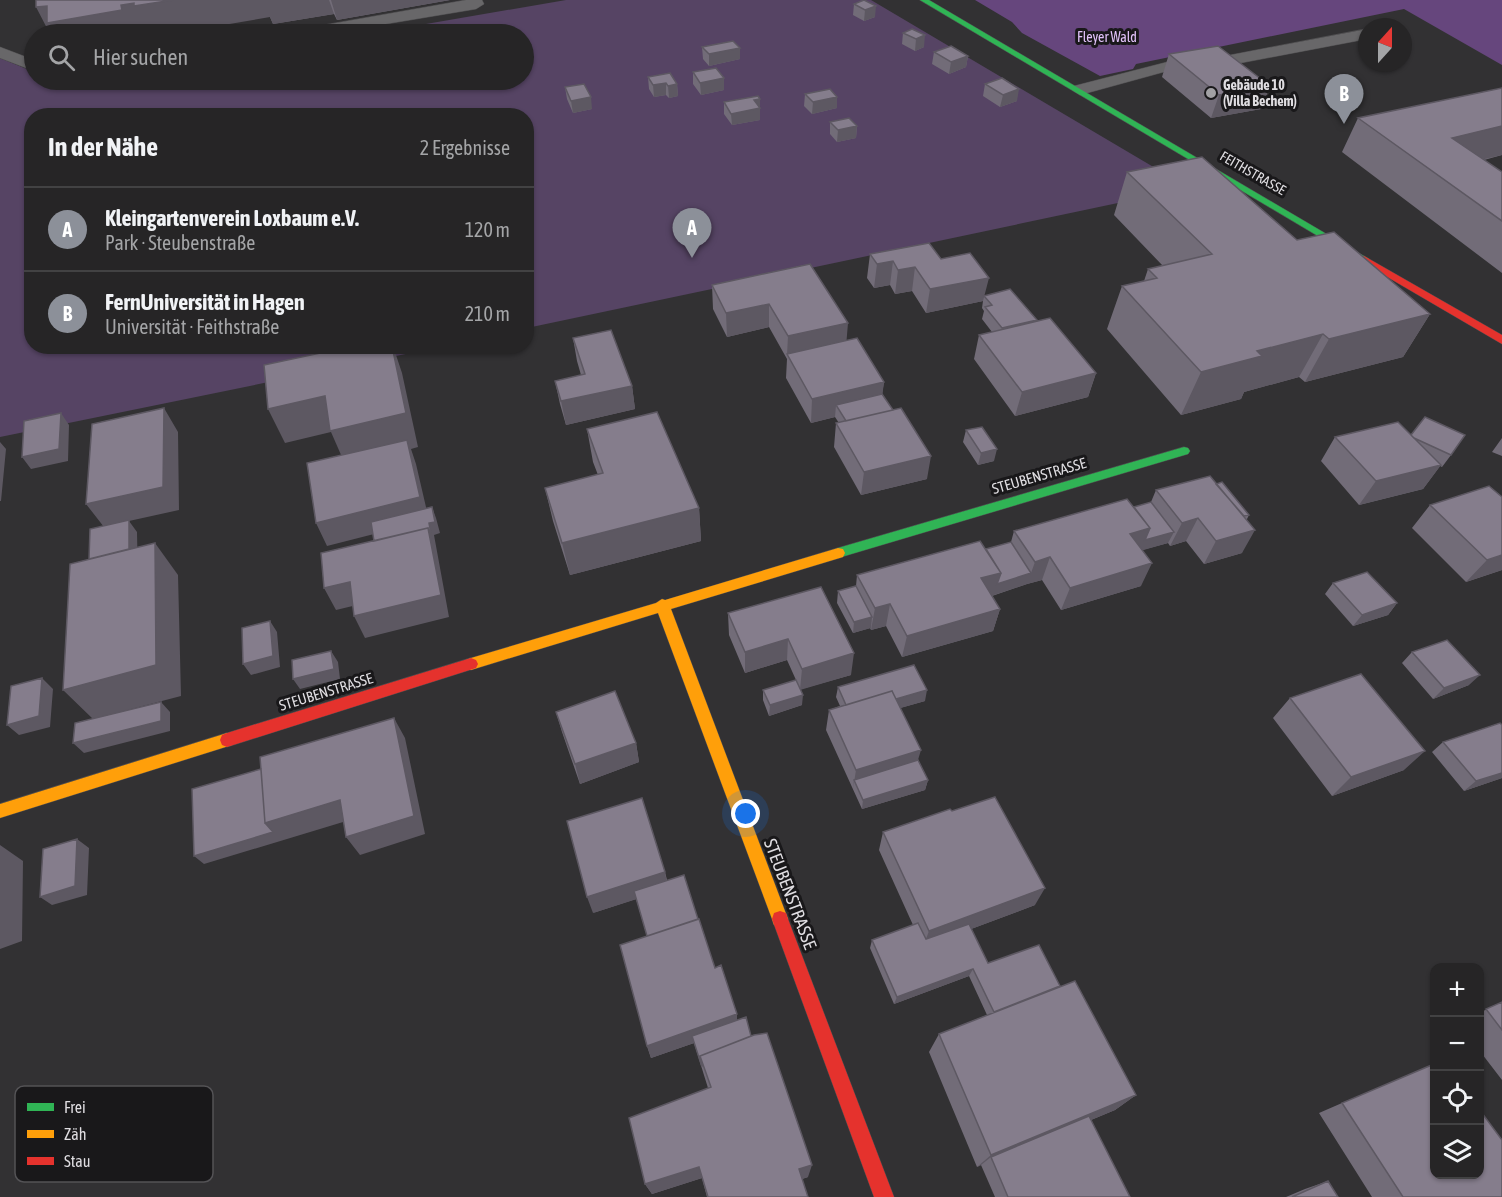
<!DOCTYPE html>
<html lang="de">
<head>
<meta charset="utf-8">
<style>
	body { margin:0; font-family:"Asap Condensed",sans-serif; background:#2e2d2e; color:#f1f3f6 }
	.controls { position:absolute; right:18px; bottom:18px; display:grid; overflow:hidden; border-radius:12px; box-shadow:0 2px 4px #0004 }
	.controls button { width:54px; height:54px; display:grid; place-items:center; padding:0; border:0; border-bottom:2px solid #424243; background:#262526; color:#f1f3f6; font:30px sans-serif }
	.compass { position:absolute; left:1358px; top:18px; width:54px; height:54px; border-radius:50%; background:#262526; box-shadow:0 2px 4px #0004; rotate:21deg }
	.you { position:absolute; left:746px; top:814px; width:21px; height:21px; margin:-15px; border:4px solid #fff; border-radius:50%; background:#1a73e8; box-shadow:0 0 0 9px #1a73e833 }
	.badge { display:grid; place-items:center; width:39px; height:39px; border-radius:50%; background:#8c9099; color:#fff; font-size:20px; font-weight:700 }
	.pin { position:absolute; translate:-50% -50px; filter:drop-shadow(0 2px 3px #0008) }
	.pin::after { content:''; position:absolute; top:32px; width:21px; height:18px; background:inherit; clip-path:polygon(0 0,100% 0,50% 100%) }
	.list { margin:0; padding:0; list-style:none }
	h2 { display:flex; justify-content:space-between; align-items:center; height:78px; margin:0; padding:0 24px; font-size:26px }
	h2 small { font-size:20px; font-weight:400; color:#a4a5a7 }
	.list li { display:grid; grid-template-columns:39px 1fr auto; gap:18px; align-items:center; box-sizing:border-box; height:84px; padding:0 24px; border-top:2px solid #424243 }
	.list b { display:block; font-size:22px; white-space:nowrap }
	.list p { margin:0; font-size:20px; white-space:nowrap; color:#a4a5a7 }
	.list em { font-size:20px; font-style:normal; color:#a4a5a7 }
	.icon { flex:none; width:33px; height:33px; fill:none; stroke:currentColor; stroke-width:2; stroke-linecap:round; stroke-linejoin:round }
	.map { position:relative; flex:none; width:1502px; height:1197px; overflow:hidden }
	.search { position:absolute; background:#262526; box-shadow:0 2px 4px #0004; left:24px; top:24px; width:510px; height:66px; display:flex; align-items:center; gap:15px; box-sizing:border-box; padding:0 21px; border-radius:33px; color:#a4a5a7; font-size:22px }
	.panel { position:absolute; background:#262526; box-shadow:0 2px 4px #0004; left:24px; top:108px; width:510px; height:246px; border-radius:24px }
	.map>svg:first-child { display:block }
	.green { fill:#564464 }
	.forest { fill:#66467d }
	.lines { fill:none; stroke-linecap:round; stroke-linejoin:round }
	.lane-casing { stroke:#4e4d4f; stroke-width:1 }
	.fast-casing { stroke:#4e4d4f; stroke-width:1 }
	.slow-casing { stroke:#4e4d4f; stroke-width:1 }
	.jam-casing { stroke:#4e4d4f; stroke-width:1 }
	.lane { fill:#686769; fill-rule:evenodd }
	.fast { fill:#30b455; fill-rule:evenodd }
	.slow { fill:#ff9f0a; fill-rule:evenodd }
	.jam { fill:#e5322d; fill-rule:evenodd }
	.wall { fill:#726c78 }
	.shaded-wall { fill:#5d5862 }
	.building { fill:#857d8c; stroke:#5d5862; stroke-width:1.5 }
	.poi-dot { fill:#a2a1a4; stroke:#19181a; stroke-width:2 }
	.labels { text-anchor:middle; stroke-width:6; stroke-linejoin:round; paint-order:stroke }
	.far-park-label { font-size:14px; fill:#e2c2fa; stroke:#19181a }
	.far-poi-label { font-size:14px; font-weight:bold; fill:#dfdde1; stroke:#19181a; text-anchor:start }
	.far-street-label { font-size:14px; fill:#dfdde1; stroke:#19181a }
	.street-label { font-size:15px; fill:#dfdde1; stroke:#19181a }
	.near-street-label { font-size:18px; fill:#dfdde1; stroke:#19181a }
	.key { fill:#19181a; stroke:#545356; stroke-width:1.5 }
	.key-label { font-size:16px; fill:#dfdde1 }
</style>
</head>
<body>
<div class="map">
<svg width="1502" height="1197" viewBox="0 0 1502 1197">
	<rect width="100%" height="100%" fill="#323133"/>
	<path class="green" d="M566,0H871L1189,188L527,328L526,116H32V346L440,347L0,437V58L34,72V80H51L72,88L118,80H524V34H368Z"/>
	<path class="forest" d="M975,0H1502V65L1404,9L1136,64L1133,69L1100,76L1022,33L1012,22Z"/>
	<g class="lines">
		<g class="lane-casing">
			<path id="lane" d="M466,0H482L484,4L476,9L326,34H294L302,29Z
				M1367,29V39L1225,66L1171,70L1080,95L1072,90L1074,86L1171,61L1225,56Z
				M0,47L34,60V71L0,58Z"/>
		</g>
		<g class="fast-casing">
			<path id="fast" d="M920,0H929L1369,259L1364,262L1360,261Z
				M1184,447L1188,448L1190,451L1188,454L838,558L831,553L838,548Z"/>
		</g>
		<g class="slow-casing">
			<path id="slow" d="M838,548L843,549L845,553L843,557L671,609L788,919L786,925L780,927L774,925L772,919L658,613L471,670L466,668L464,664L466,660L471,658L656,603L662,599L665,600Z
				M227,733L232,735L234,740L232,745L0,818V804Z"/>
		</g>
		<g class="jam-casing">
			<path id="jam" d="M1364,256L1502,335V344L1360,261L1359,259Z
				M471,658L476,660L478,664L476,668L227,747L222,745L220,740L222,735L227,733Z
				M780,911L786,913L788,919L894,1197H874L772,919L774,913Z"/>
		</g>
		<use href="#lane" class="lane"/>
		<use href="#fast" class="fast"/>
		<use href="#slow" class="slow"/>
		<use href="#jam" class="jam"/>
	</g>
	<path class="wall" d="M36,0H450L337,20L334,14L273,24L270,17Z
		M864,0L875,17L864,21L853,15L854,4Z
		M912,29L924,47L915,51L902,44L903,33Z
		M702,47L740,59L709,66L703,59Z
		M934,52L968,56L966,67L949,74L932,64Z
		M1169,54L1270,86L1261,109L1211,118L1162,77Z
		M693,72L724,90L701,95L693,84Z
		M648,77L677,84L678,96L669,98L666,95L654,97L649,89Z
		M985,84L1017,101L1000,107L983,96Z
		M565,87L592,109L573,113L567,99Z
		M805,94L837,97V108L812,114L804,106Z
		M760,99V120L732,125L724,114V102Z
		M1358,118L1502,155L1484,160L1502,172V273L1342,152Z
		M830,122L857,126L856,138L837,142L830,134Z
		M1127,172L1297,240L1430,314L1403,357L1305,382L1299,377L1244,392L1241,399L1181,415L1107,329L1122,286L1144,281L1148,269L1163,266L1114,215Z
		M870,254L941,259L985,296L1036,321L1096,373L1088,397L1015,416L974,359L979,335L992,332L982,319L984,311L982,308L983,301L926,313L912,291L895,294L890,285L874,288L867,278Z
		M810,264L846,341L884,382L882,394L927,479L861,495L834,447L836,423H839L835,417L811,423L786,378L787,359L769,327L727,337L713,309L712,285Z
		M573,338L632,386L635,409L566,425L560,404L555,381L581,375L577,361Z
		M587,429L699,508L701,541L570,575L553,521L545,488L598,475L593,462Z
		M966,430L994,461L978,465L963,442Z
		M1411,435L1451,455L1442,467L1440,466L1423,489L1359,505L1321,461L1335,437Z
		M1502,438V456L1492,452Z
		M1216,484L1249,515L1247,519L1242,553L1204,564L1186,541L1170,546L1168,543L1142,550L1141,586L1061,610L1042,580L1027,584L992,596L1000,609L993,631L902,657L886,626L871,630L870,628L853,633L837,603L838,591L856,586L857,575L986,549L1011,542L1014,531L1134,507L1151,502L1156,490Z
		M1502,497V570L1466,582L1412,528L1430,505Z
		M1333,583L1397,603L1388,615L1353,626L1325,594Z
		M821,587L851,675L801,689L802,705L769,716L763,700V690L796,680L787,660L745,673L729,635L728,613Z
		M1412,652L1469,685L1433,699L1402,663Z
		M838,687L925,701L900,708L918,760L928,780L925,790L862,809L826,730L829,710L840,706L836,697Z
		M1290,698L1404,770L1332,796L1273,718Z
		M556,712L636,743L639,762L580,784L562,732Z
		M1443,742L1502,778L1464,791L1432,752Z
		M883,832L1035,905L971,929L988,963L1060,986L1136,1095L1115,1110L1091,1120L1130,1197H995L981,1165L977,1167L929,1052L939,1034L987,1015L969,976L894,1004L870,948L872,940L913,925L879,850Z
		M665,872L667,880L698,919L715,968L737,1020L751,1036L808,1177L802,1179L808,1197H707L702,1178L652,1194L645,1184L708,1088L694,1043L651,1058L647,1046V936L636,899L593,913Z
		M1502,1002V1080L1479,1050V1013Z
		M1342,1103L1502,1197H1372L1319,1113Z
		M1328,1181L1338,1197H1286L1305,1189Z"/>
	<path class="shaded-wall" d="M173,0H329L334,14L273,24L270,17L171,34H50L36,7L47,6L121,5L134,3Z
		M331,0H450L337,20Z
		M876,6L875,17L864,21L865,10Z
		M925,35L924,47L915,51L916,39Z
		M740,48V59L709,66V54Z
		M968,56L966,67L949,74L951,62Z
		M724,78V90L701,95L700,83Z
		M666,83V95L654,97L653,85Z
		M677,84L678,96L669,98L668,86Z
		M1270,86L1261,109L1211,118L1219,95Z
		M1019,89L1017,101L1000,107L1003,95Z
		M591,97L592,109L573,113L571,101Z
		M837,97V108L812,114L813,102Z
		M760,99V120L732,125L731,114L754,100Z
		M857,126L856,138L837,142L838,130Z
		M1502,126V155L1433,171L1452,138Z
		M893,261L890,285L874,288L877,264Z
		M915,267L912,291L895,294L898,270Z
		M989,278L983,301L926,313L930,289Z
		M769,304V327L727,337L726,313Z
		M1430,314L1403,357L1305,382L1329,339Z
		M848,323L846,347L787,355L788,336Z
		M1323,334L1299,377L1244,392L1241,399L1181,415L1201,372L1257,351Z
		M392,346H393L402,373L418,447L411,449L416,464L429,520L327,546L316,523L345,464L331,432L285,443L268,409Z
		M1096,373L1088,397L1015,416L1022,392Z
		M884,382L881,406L836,405L835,417L811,423L812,399Z
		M632,386L635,409L566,425L561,401Z
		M164,408L178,432L179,510L129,521L137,532L138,585L104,527L86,504Z
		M61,413L69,425L68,461L31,469L22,457Z
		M0,442L6,449L1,501H0Z
		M997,449L994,461L978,465L981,453Z
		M931,456L927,479L861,495L864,472Z
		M1441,465L1423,489L1359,505L1376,481Z
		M432,507L436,518L440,533L434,535L449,617L365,638L354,616L429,523Z
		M699,508L701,541L570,575L562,543Z
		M1198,518L1186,541L1170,546L1182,523Z
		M1150,528L1174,532L1168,543L1140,551L1130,534Z
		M1255,530L1242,553L1204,564L1216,541Z
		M155,543L178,575L181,696L93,719L63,690Z
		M1502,555V570L1466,582L1487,560Z
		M1050,557L1042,580L1027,584L1035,562Z
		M1152,563L1141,586L1061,610L1070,588Z
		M1001,573L994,595L975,600L981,578Z
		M1031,573L1027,584L994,595L997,584Z
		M350,582L361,604L336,610L324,588Z
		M1397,603L1388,615L1353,626L1362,615Z
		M890,604L886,626L871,630L875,608Z
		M1000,609L993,631L902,657L907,636Z
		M872,617L871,628L853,633L854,622Z
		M270,621L277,632L280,667L251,675L243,664Z
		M788,639L787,660L745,673V652Z
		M331,651L338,662L340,679L300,689L293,679Z
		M854,653L851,675L800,690L802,669Z
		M1480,675L1469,685L1433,699L1444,688Z
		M42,678L53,689L50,727L19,735L7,725Z
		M927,690L925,701L848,723L850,713Z
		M803,695L802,705L769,716L770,705Z
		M161,702L170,712V731L84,753L73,743Z
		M394,718L405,738L425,834L360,855L346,837Z
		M636,743L639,762L580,784L575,764Z
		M921,750L915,770L854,780L853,789L856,770Z
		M1425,751L1404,770L1332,796L1351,777Z
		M1502,773V778L1464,791L1476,781Z
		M928,780L925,790L862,809L863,800Z
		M340,800L353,819L204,864L194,856L265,823Z
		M77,839L89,848L87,895L52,905L40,897Z
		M0,845L23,861L22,941L0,949Z
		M665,872L668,889L593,913L587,897Z
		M1045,888L1035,905L923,947L929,931Z
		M973,969L969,976L894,1004L897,997Z
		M737,1014V1027L692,1036L694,1043L651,1058L647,1046Z
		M1136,1095L1115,1110L992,1161L991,1157L981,1165L977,1167L991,1155Z
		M812,1165L808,1177L796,1181L799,1169Z
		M699,1167L702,1178L652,1194L645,1184Z"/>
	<path class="building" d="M36,0H173L134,6V3L121,5L122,10L47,23V6L36,7Z
		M864,0L876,6L865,10L854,4Z
		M912,29L925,35L916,39L903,33Z
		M733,41L740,48L709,54L702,47Z
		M951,46L968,56L951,62L934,52Z
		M1218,46L1270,86L1219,95L1169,54Z
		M716,68L724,78L700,83L693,72Z
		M670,73L677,84L668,86L666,83L653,85L648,77Z
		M1002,78L1019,89L1003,95L985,84Z
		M584,84L591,97L571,101L565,87Z
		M1502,88V126L1452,138L1502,172V221L1358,118Z
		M830,89L837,97L813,102L805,94Z
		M758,96L760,99L754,100L760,108L731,114L724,102Z
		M849,118L857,126L838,130L830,122Z
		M1202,157L1297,240L1334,232L1430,314L1329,339L1323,334L1257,351L1262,356L1201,372L1122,286L1157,278L1148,269L1212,254L1127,172Z
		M929,243L941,259L970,253L989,278L930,289L915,267L898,270L893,261L877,264L870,254Z
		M810,264L848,323L788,336L769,304L726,313L712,285Z
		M1010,289L1037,320L1002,328L985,307L992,305L984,296Z
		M1050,318L1096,373L1022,392L979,335Z
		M611,330L632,386L561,401L555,381L585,374L573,338Z
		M857,338L884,382L812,399L787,354Z
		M353,346H392L406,413L330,431L325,396L268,409L264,365Z
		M882,394L893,410L846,421L836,405Z
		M164,408L163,487L86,504L92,424Z
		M901,408L931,456L864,472L836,423Z
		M657,412L699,508L562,543L545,488L603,473L587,429Z
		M61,413L59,449L22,457L24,421Z
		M1425,417L1465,435L1451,455L1414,438L1411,435Z
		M1398,422L1441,465L1376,481L1335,437Z
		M982,427L997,449L981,453L966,430Z
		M407,440L420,497L316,523L307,463Z
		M1210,476L1255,530L1216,541L1198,518L1182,523L1156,490Z
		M1222,482L1249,515L1244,516L1216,484Z
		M1489,486L1502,497V555L1487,560L1430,505Z
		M1127,499L1150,528L1130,534L1152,563L1070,588L1050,557L1035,562L1014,531Z
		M1151,502L1174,532L1145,540L1150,528L1134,507Z
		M432,507L435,522L429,523L432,539L428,528L374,541L371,522Z
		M129,520V549L89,559L90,529Z
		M428,528L441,595L354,616L350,582L324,588L321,553Z
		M980,541L1001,573L981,578L1000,609L907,636L890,604L875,608L857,575Z
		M1011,542L1031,573L997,584L1001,573L986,549Z
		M155,543L156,665L63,690L70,564Z
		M1367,572L1397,603L1362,615L1333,583Z
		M856,586L872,617L854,622L838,591Z
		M821,587L854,653L802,669L788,639L745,652L728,613Z
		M270,621L273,656L243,664L242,628Z
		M1447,640L1480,675L1444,688L1412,652Z
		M331,651L334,669L293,679L292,660Z
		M914,665L927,690L896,699L892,691L846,705L838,687Z
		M1361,674L1425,751L1351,777L1290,698Z
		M42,678L39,716L7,725L11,686Z
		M796,680L803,695L770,705L763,690Z
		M615,691L636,743L575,764L556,712Z
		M892,691L921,750L856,770L829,710Z
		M161,702V721L73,743L75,723Z
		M394,718L414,816L346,837L340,800L265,823L260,757Z
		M1500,723L1502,725V773L1476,781L1443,742Z
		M918,760L928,780L863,800L854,780Z
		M261,769L265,823L273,832L194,856L192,789Z
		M995,797L1045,888L929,931L883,832L950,809L952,811Z
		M642,798L665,872L587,897L567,821Z
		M77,839L75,886L40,897L43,849Z
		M684,875L698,919L647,936L634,891Z
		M699,919L715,968L721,965L737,1014L647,1046L620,945Z
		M918,923L926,939L969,924L988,963L1039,945L1060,986L994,1012L973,969L897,997L872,940Z
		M1075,981L1136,1095L991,1155L939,1034Z
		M1502,1002V1030L1486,1009Z
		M746,1017L751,1036L700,1056L702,1067L692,1036Z
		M767,1033L812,1165L799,1169L808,1197H708L699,1167L645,1184L629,1118L711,1087L700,1056L754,1035Z
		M1434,1064V1174H1479V1109L1502,1140V1197H1403L1342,1103Z
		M1089,1116L1130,1197H1008L991,1157Z
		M1328,1181L1338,1197H1292Z"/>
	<circle class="poi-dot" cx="1211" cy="93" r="6"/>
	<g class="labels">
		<g class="far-park-label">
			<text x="1107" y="42">Fleyer Wald</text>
		</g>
		<g class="far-poi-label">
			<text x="1223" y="90">Gebäude 10<tspan x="1223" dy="16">(Villa Bechem)</tspan></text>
		</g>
		<g class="far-street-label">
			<text transform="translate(1253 173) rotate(30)" y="5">FEITHSTRASSE</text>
		</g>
		<g class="street-label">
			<text transform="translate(1039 476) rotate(-16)" y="5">STEUBENSTRASSE</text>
			<text transform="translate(326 692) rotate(-17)" y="5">STEUBENSTRASSE</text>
		</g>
		<g class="near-street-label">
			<text transform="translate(790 894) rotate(69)" y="6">STEUBENSTRASSE</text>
		</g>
	</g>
	<rect x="15" y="1086" width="198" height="96" rx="9" class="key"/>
	<rect x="27" y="1103" width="27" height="8" fill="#30b455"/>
	<rect x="27" y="1130" width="27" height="8" fill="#ff9f0a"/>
	<rect x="27" y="1157" width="27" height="8" fill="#e5322d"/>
	<g class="key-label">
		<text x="64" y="1113">Frei</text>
		<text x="64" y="1140">Zäh</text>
		<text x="64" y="1167">Stau</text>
	</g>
</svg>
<div class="controls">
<button>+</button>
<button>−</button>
<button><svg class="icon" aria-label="locate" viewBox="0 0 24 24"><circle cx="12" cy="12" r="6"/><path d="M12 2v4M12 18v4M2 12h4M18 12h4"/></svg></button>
<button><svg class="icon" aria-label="layers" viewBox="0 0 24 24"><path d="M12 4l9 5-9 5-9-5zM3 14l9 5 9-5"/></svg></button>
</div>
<svg class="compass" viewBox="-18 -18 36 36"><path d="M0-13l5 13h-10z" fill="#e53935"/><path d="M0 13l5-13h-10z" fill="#a4a5a7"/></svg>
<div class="you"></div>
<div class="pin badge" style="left:692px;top:258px">A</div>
<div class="pin badge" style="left:1344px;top:124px">B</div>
<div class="search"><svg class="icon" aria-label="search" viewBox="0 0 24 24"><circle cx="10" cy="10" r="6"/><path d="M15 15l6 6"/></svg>Hier suchen</div>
<section class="panel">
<h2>In der Nähe<small>2 Ergebnisse</small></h2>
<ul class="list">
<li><span class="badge">A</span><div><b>Kleingartenverein Loxbaum e.V.</b><p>Park · Steubenstraße</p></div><em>120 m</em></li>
<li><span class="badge">B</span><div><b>FernUniversität in Hagen</b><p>Universität · Feithstraße</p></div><em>210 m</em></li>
</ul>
</section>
</div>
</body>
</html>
